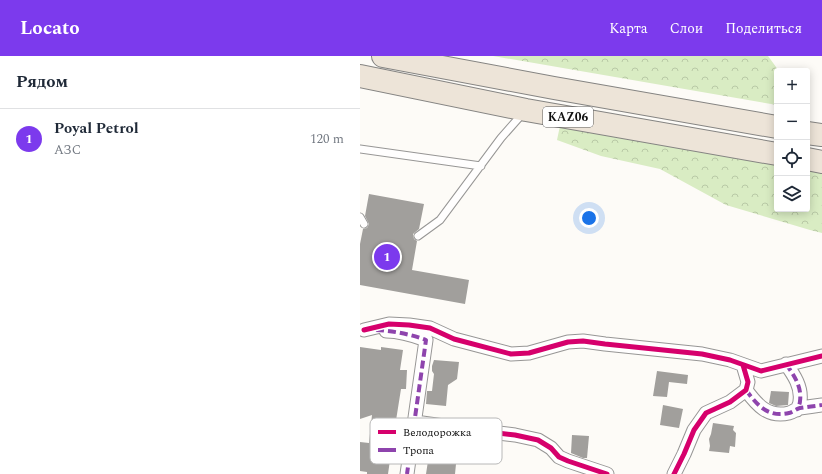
<!DOCTYPE html>
<html lang="ru">
<head>
<meta charset="utf-8">
<style>
	body { margin:0; font-family:Spectral,serif; background:#f2f2f3; color:#1f2937 }
	.controls { position:absolute; right:12px; top:12px; display:grid; overflow:hidden; border-radius:4px; box-shadow:0 2px 10px #0003 }
	.controls button { width:36px; height:36px; display:grid; place-items:center; padding:0; border:0; border-bottom:1px solid #e0e1e3; background:#fff; color:#1f2937; font:20px sans-serif }
	.you { position:absolute; left:229px; top:162px; width:14px; height:14px; margin:-10px; border:3px solid #fff; border-radius:50%; background:#1a73e8; box-shadow:0 0 0 6px #1a73e833 }
	.badge { display:grid; place-items:center; width:26px; height:26px; border-radius:50%; background:#7c3aed; color:#fff; font-size:13px; font-weight:700 }
	.pin { position:absolute; translate:-50% -50%; border:2px solid #fff; box-shadow:0 1px 4px #0006 }
	.list { margin:0; padding:0; list-style:none }
	h2 { display:flex; justify-content:space-between; align-items:center; height:52px; margin:0; padding:0 16px; font-size:17px }
	h2 small { font-size:13px; font-weight:400; color:#747a83 }
	.list li { display:grid; grid-template-columns:26px 1fr auto; gap:12px; align-items:center; box-sizing:border-box; height:60px; padding:0 16px; border-top:1px solid #e0e1e3 }
	.list b { display:block; font-size:15px; white-space:nowrap }
	.list p { margin:0; font-size:13px; white-space:nowrap; color:#747a83 }
	.list em { font-size:13px; font-style:normal; color:#747a83 }
	.icon { flex:none; width:22px; height:22px; fill:none; stroke:currentColor; stroke-width:2; stroke-linecap:round; stroke-linejoin:round }
	.map { position:relative; flex:none; width:462px; height:418px; overflow:hidden }
	header { display:flex; align-items:center; gap:24px; box-sizing:border-box; height:56px; padding:0 20px; background:#7c3aed; color:#fff }
	header strong { font-size:19px }
	nav { display:flex; gap:22px; margin-inline-start:auto; font-size:14px }
	main { display:flex }
	aside { flex:1; background:#fff }
	.map>svg:first-child { display:block }
	.forest { fill:url(#forest-crowns) }
	.building { fill:#a19f9c }
	.lines { fill:none; stroke-linecap:round; stroke-linejoin:round }
	.service-casing { stroke:#979695; stroke-width:9 }
	.minor-casing { stroke:#979695; stroke-width:15 }
	.trunk-casing { stroke:#858482; stroke-width:24 }
	.service { stroke:#fffefe; stroke-width:7 }
	.minor { stroke:#fffefe; stroke-width:13 }
	.trunk { stroke:#ede4d8; stroke-width:22 }
	.quiet { stroke:#8e44ad; stroke-width:4; stroke-dasharray:8 4; stroke-linecap:butt }
	.cycleway-casing { stroke:#fff; stroke-width:8 }
	.cycleway { stroke:#d6006c; stroke-width:5 }
	.labels { text-anchor:middle; stroke-width:4; stroke-linejoin:round; paint-order:stroke }
	.shield { fill:#fff; stroke:#585858; stroke-width:1 }
	.shield-label { font-size:12px; font-weight:bold; fill:#111 }
	.key { fill:#fff; stroke:#b8b8b8; stroke-width:1 }
	.key-label { font-size:11px; fill:#111 }
</style>
</head>
<body>
<header>
<strong>Locato</strong>
<nav><a>Карта</a><a>Слои</a><a>Поделиться</a></nav>
</header>
<main>
<aside>
<h2>Рядом<small></small></h2>
<ul class="list">
<li><span class="badge">1</span><div><b>Poyal Petrol</b><p>АЗС</p></div><em>120 m</em></li>
</ul>
</aside>
<div class="map">
<svg width="462" height="418" viewBox="0 0 462 418">
	<defs>
		<pattern id="forest-crowns" width="20" height="18" patternUnits="userSpaceOnUse"><rect width="20" height="18" fill="#d9ecc3"/><path d="M2 6a3 3 0 1 1 6 0M12 15a3 3 0 1 1 6 0" fill="none" stroke="#b9c9a6"/></pattern>
	</defs>
	<rect width="100%" height="100%" fill="#fdfbf7"/>
	<path class="forest" d="M133,0H408L419,15H417V49Z
		M201,65L417,103V153H447V108L462,111V177L450,174L366,149L300,113L241,100L197,84Z"/>
	<path class="building" d="M9,138L64,148L59,173L53,178L54,183L57,185L52,214L109,224L105,248L0,229V188L3,173L7,172L9,168L5,160Z
		M0,291L21,294V291L43,294L40,314H47L46,333H41L34,377L36,378L34,397H31L28,418H7V416L0,415V386L9,387L12,359L0,363Z
		M74,304L99,306L97,323L88,329L86,350L66,348L67,335H72L74,318L72,315V310Z
		M297,315L328,319L327,328L309,326L307,341L293,340Z
		M411,335L429,336L428,349L416,350L409,347Z
		M303,349L323,353L319,372L300,369Z
		M353,367L374,370L373,374L376,377L375,391L370,390L369,397L349,395L350,390L349,383L351,378Z
		M212,379L229,380L227,402H223L211,397Z
		M68,405L96,408L95,418H66Z"/>
	<g class="lines">
		<g class="service-casing">
			<path id="service" d="M0,93L121,110
				M0,161L4,168
				M58,180L80,164L141,82L164,56"/>
		</g>
		<g class="minor-casing">
			<path id="minor" d="M4,274L29,268L49,269L70,272L94,283L151,298L169,297L208,286L223,285L245,288L342,298L370,304L401,315L462,300
				M26,275C39,275 53,279 66,284L47,418
				M426,308C434,319 442,331 440,345C440,348 438,351 437,354
				M386,334C397,349 408,362 429,357C433,356 436,353 440,352C447,351 455,350 462,349
				M55,366L105,373L155,379L178,384L191,392L199,401L208,405L247,418
				M314,418L324,398L334,374L346,357L370,346L386,334L388,326L383,309"/>
		</g>
		<g class="trunk-casing">
			<path id="trunk" d="M23,0L194,32L417,71
				M0,20L166,54L417,98
				M447,77L462,79
				M447,103L462,106"/>
		</g>
		<use href="#service" class="service"/>
		<use href="#minor" class="minor"/>
		<use href="#trunk" class="trunk"/>
		<path class="quiet" d="M16,274C33,275 50,278 66,284L47,418
			M426,308C434,319 442,331 440,345C440,348 438,351 437,354
			M386,334C397,349 408,362 429,357C433,356 436,353 440,352C447,351 455,350 462,349"/>
		<g class="cycleway-casing">
			<path id="cycleway" d="M4,274L29,268L49,269L70,272L94,283L151,298L169,297L208,286L223,285L245,288L342,298L370,304L401,315L462,300
				M55,366L105,373L155,379L178,384L191,392L199,401L208,405L247,418
				M314,418L324,398L334,374L346,357L370,346L386,334L388,326L383,309"/>
		</g>
		<use href="#cycleway" class="cycleway"/>
	</g>
	<g class="labels">
		<rect class="shield" x="183" y="51" width="50" height="20" rx="3"/>
		<g class="shield-label">
			<text x="208" y="65">KАZ06</text>
		</g>
	</g>
	<rect x="10" y="362" width="132" height="46" rx="6" class="key"/>
	<rect x="18" y="374" width="18" height="4" fill="#d6006c"/>
	<rect x="18" y="392" width="18" height="4" fill="#8e44ad"/>
	<g class="key-label">
		<text x="43" y="380">Велодорожка</text>
		<text x="43" y="398">Тропа</text>
	</g>
</svg>
<div class="controls">
<button>+</button>
<button>−</button>
<button><svg class="icon" aria-label="locate" viewBox="0 0 24 24"><circle cx="12" cy="12" r="6"/><path d="M12 2v4M12 18v4M2 12h4M18 12h4"/></svg></button>
<button><svg class="icon" aria-label="layers" viewBox="0 0 24 24"><path d="M12 4l9 5-9 5-9-5zM3 14l9 5 9-5"/></svg></button>
</div>
<div class="you"></div>
<div class="pin badge" style="left:27px;top:201px">1</div>
</div>
</main>
</body>
</html>
